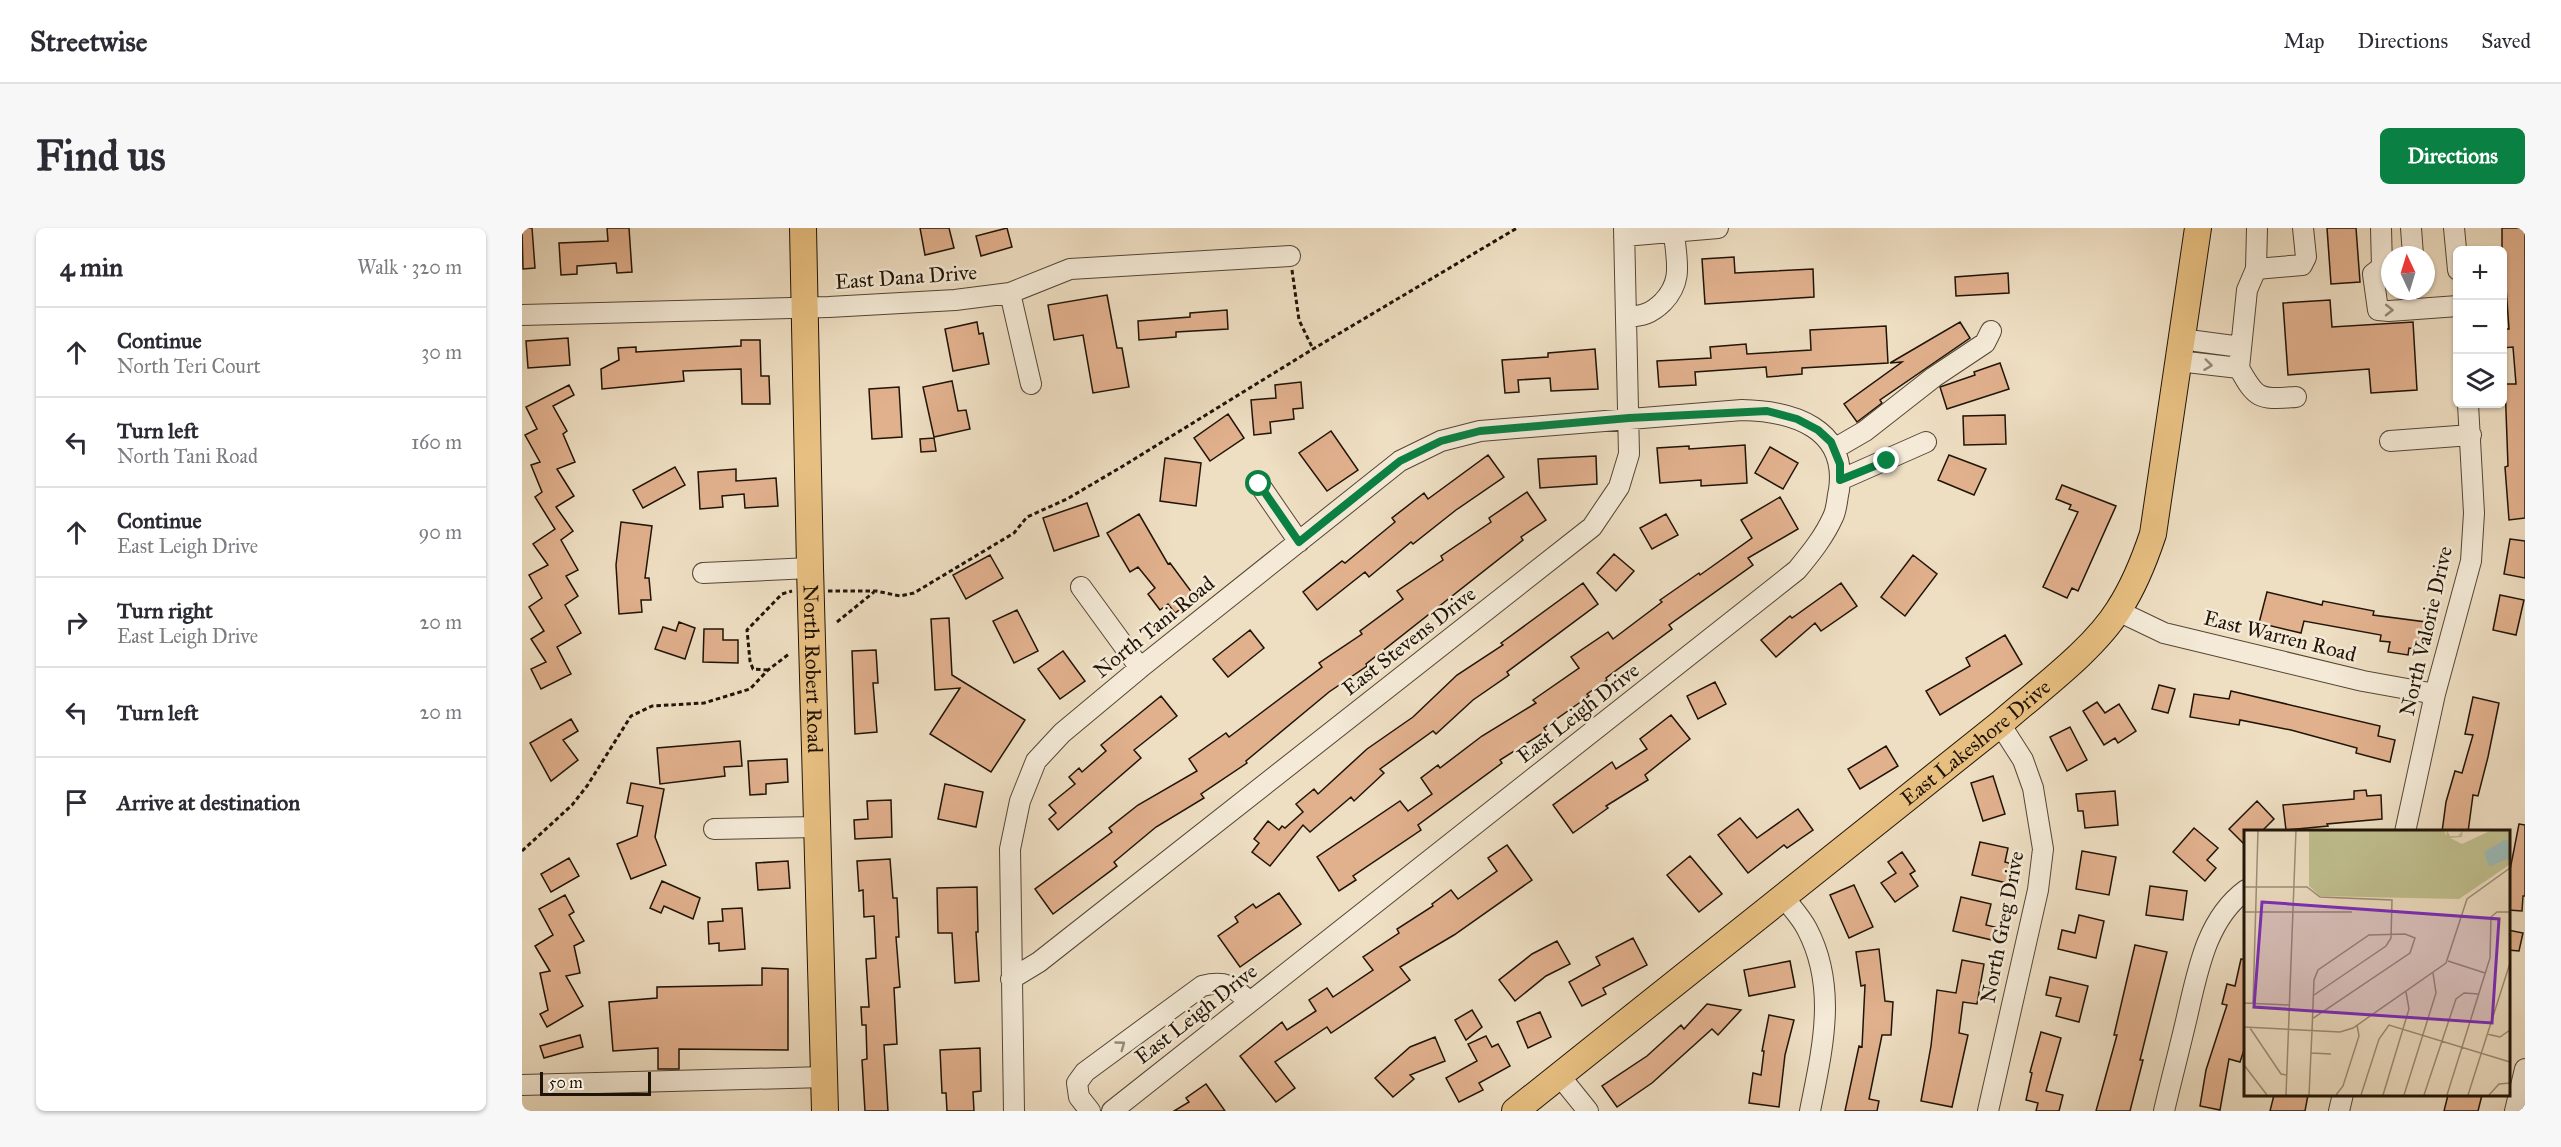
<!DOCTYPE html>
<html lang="en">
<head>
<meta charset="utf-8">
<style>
	body { margin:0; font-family:"IM FELL Great Primer",serif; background:#f7f7f7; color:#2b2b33 }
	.controls { position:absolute; right:18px; top:18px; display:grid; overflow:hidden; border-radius:9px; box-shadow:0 2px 4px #0004 }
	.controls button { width:54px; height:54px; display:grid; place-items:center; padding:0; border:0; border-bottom:2px solid #e1e1e2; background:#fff; color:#2b2b33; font:30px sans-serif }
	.compass { position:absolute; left:1859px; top:18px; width:54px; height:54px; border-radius:50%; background:#fff; box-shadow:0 2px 4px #0004; rotate:356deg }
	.scale { position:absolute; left:18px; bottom:15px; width:111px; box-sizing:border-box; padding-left:6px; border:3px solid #201407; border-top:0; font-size:16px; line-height:21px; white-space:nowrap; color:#201407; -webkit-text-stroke:4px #f4ead7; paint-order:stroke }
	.stop { position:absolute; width:18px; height:18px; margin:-14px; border:4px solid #0b8043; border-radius:50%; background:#fff }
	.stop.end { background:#0b8043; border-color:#fff; box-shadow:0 2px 6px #0008 }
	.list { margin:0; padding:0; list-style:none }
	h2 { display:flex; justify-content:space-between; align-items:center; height:78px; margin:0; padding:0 24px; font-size:26px }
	h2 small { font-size:20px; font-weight:400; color:#7c7c81 }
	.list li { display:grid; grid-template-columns:39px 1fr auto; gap:18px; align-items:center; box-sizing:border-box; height:90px; padding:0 24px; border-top:2px solid #e1e1e2 }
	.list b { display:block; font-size:22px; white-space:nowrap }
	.list p { margin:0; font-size:20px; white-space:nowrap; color:#7c7c81 }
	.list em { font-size:20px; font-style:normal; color:#7c7c81 }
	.icon { flex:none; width:33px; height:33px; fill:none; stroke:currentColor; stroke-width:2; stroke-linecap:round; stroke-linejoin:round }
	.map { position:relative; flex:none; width:2003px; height:883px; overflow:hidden; border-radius:9px }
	header { display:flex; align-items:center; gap:36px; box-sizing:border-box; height:84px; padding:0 30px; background:#fff; border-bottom:2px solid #e1e1e2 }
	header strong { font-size:28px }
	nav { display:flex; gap:33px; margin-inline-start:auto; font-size:21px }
	.intro { display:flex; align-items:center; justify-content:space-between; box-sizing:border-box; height:144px; padding:0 36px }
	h1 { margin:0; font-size:42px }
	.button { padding:15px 27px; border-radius:9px; background:#0b8043; color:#fff; font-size:21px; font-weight:700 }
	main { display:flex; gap:36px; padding:0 36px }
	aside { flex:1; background:#fff; border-radius:9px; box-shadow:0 2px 4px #0004 }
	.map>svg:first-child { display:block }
	.building { fill:#e1b08d; stroke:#201407; stroke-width:1.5 }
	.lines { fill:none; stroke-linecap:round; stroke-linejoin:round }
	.minor-casing { stroke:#544636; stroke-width:22 }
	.major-casing { stroke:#201407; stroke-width:28 }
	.path { stroke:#201407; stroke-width:3; stroke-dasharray:4.5 3; stroke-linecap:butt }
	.minor { stroke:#f4ead7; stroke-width:20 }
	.major { stroke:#e7bf81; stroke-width:26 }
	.oneway { stroke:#958a79 }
	.route { stroke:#0b8043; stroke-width:8 }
	.labels { text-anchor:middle; stroke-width:5; stroke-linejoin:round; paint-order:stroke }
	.street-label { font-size:21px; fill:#201407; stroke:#f4ead7 }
	.inset-road { fill:none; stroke:#9c8d77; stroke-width:1.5 }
	.view { fill:#7b2cbf; fill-opacity:0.15; stroke:#7b2cbf; stroke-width:3 }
	.inset-edge { fill:none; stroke:#201407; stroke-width:3 }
</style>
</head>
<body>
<header>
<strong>Streetwise</strong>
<nav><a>Map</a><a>Directions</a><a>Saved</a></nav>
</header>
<div class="intro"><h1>Find us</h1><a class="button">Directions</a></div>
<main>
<aside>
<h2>4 min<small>Walk · 320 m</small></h2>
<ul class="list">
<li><svg class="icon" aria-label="ahead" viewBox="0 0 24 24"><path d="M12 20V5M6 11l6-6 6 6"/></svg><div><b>Continue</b><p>North Teri Court</p></div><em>30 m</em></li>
<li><svg class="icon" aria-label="left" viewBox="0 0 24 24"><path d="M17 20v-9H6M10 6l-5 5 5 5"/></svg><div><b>Turn left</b><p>North Tani Road</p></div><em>160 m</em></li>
<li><svg class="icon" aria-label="ahead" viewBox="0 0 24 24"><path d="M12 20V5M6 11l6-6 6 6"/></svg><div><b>Continue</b><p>East Leigh Drive</p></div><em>90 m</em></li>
<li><svg class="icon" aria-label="right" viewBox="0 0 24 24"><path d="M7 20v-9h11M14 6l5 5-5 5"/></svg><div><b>Turn right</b><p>East Leigh Drive</p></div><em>20 m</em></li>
<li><svg class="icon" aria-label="left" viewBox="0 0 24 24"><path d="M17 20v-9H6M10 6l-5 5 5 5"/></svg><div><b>Turn left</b></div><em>20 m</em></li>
<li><svg class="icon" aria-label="arrive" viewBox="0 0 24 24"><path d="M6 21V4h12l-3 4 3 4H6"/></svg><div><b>Arrive at destination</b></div></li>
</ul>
</aside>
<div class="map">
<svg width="2003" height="883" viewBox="0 0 2003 883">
	<rect width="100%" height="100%" fill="#eedec2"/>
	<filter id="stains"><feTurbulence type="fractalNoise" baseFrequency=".00333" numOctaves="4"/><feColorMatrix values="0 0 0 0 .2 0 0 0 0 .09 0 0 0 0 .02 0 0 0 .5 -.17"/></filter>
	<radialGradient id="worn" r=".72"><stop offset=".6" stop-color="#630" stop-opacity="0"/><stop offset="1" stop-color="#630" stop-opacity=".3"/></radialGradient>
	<path class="building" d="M0,0H10L13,40L1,41Z
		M85,0H107L110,44L95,45L94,35L55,38V46L39,47L37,15L86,13Z
		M398,0H427L432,20L403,27Z
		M485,0L490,19L459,28L454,8Z
		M1805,0H1834L1838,54L1809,56Z
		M1980,0H2003V290L1987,292L1983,239L1986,238L1983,156H1994L1991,119L1980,120V101H1987L1984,60L1980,61Z
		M1212,29L1213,45L1291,41L1292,69L1183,76L1180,31Z
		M1486,45L1487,65L1434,68L1433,49Z
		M585,67L595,120H600L607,159L571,165L561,107L532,112L526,77Z
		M1808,72L1810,99L1891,94L1895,162L1849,165L1847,141L1766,147L1761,75Z
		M705,82L706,101L654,104V109L617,112L616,93L668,89V85Z
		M455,94L457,106L461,105L467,136L431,143L423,101Z
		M1438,94L1448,110L1358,172L1360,175L1335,194L1322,176L1380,134L1368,135Z
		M1364,98L1366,135L1280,140V146L1245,149L1244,139L1173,144L1174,157L1137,159L1135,133L1189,130L1188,119L1224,116L1225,126L1289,122L1288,102Z
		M46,110L48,137L6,140L4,113Z
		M219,112H238L239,148H247L248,176H220L219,141L161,143L162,153L80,161L79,141L97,132L96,120L114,119V124L219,118Z
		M1073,121L1076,161L1029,163L1028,150L996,152L997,164L983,165L980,132L1026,129V125Z
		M1478,135L1487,161L1425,181L1418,159L1453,147L1452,144Z
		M430,153L436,183L444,182L448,201L412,209L401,159Z
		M779,154L781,180L771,181L772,191L748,194L749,205L732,207L729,172L754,170L753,157Z
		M47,157L52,167L31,178L45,203L41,206L53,234L35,241L52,268L34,279L51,303L39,312L56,342L44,348L56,368L43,377L59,405L35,419L49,446L19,461L9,441L24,434L9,411L22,403L7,379L20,370L7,347L26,337L11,316L33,301L13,269L20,264L9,237L18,234L3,207L15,201L4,179Z
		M377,159L380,209L350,211L347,161Z
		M706,186L722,210L688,233L672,210Z
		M1483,187L1484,216L1442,217L1441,188Z
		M809,203L836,242L805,263L777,225Z
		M412,210L414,223L399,224L398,211Z
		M1223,217L1225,255L1179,258V252L1138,255L1135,220L1167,218V221Z
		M1248,219L1276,235L1261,261L1233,245Z
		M966,227L982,249L934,282L891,316L889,314L847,349L843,344L795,382L781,364L820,333L823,335L873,294L870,290L902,265L906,271Z
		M1427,227L1464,241L1452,267L1416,252Z
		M1074,228L1075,256L1018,260L1016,231Z
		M643,230L679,235L674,278L638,273Z
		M153,239L163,257L121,280L111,262Z
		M214,241V253L254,250L256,278L223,280L222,266L200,268L201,279L178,281L176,244Z
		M1540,257L1594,278L1556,363L1550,360L1545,370L1521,359L1556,284L1547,281L1549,277L1534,271Z
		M1005,264L1024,292L999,309L1001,312L844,436L845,438L807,464L724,533L725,535L679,566L682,570L634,599L592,634L595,638L531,686L513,661L590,604L587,600L616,577L675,543L667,531L704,505L707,509L800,439L797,435L840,406L838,403L881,371L875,363L921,332L919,328L969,294L967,290Z
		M1258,269L1276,301L1226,330L1231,337L1147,397L1150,401L1084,450L1085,452L1065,466L1067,468L1022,500L1024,503L978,532L980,535L896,597L899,602L831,648L834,652L817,663L795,629L878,573L886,583L910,566L899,550L916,537L918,540L960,508L1014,475L1011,472L1057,440L1049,429L1086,404L1091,411L1140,374L1138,372L1177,345L1178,347L1230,310L1219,292Z
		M565,275L577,308L532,323L521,290Z
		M617,286L646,336L648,335L674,370L653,385L646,376L638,382L626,366L633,360L616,339L608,344L585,305Z
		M1144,286L1156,307L1130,321L1118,300Z
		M99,294L130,298L123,350H127L129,372H119L120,384L97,386L94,337Z
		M1988,311L2003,313V350L1982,346Z
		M1092,326L1112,343L1094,363L1075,345Z
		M468,327L481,350L444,371L431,347Z
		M1391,327L1415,346L1383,388L1359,369Z
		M1061,355L1076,376L985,444L987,447L951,472L914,506L911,503L858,541L862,545L832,573L829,569L788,604L781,597L748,638L730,624L737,615L732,611L746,593L757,602L760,598L763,600L781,584L774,576L792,561L796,566L845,521L891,489L935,447L981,417L979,415Z
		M1319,355L1335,378L1299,403L1293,395L1254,429L1239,412L1268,388L1270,390Z
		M1745,364L1800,377L1801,373L1852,383L1851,387L1904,394L1900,422L1887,420L1886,427L1866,424L1868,414L1858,413L1859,407L1782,393L1779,405L1737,395Z
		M1978,367L2002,372L1994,407L1971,402Z
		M495,382L516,423L492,435L471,393Z
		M427,390L430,447L503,492L469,544L408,506L438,460L413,462L409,391Z
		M157,394L173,400L163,431L133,421L141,399L154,403Z
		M182,401H201V412H216V435L181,434Z
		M728,402L742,420L706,449L691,431Z
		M1483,407L1500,436L1418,487L1404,463L1448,438L1444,430Z
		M354,422L356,455H351L355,504L333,506L330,423Z
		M541,423L563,453L538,471L516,441Z
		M1193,454L1204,476L1176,491L1165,468Z
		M1637,457L1653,461L1646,485L1630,481Z
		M1709,463L1858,498L1856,508L1873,512L1868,534L1834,525L1835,520L1769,502L1718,492L1717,497L1668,489L1672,466L1707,471Z
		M639,468L655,488L612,522L619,530L536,602L527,591L534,585L527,577L553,556L547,549L557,540L560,544L584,523L579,517Z
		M1951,469L1977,475L1966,529L1956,568L1951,567L1946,604H1920L1924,574L1933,543L1940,545L1951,507L1943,506Z
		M1575,474L1583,485L1597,476L1614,503L1596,515L1593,510L1582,517L1561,483Z
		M1149,487L1168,511L1123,547L1126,552L1084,578L1086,580L1051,605L1031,577L1090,534L1094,541L1125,521L1118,511Z
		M49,491L56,503L41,512L56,532L29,553L8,515Z
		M1548,499L1565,532L1545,543L1528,509Z
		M218,513L220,538L202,539L203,548L138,556L135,520Z
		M1364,518L1376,538L1338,561L1326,541Z
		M265,531L266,554L244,556V566L228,567L226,533Z
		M1471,548L1483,586L1461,593L1449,555Z
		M109,555L142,561L133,609L144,637L109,651L95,616L115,608L121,578L105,575Z
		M423,556L461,564L454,599L416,591Z
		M1844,562L1845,568L1859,567L1860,591L1805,596L1806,598L1764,602L1761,577L1832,571V563Z
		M1593,563L1596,597L1563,600L1561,583H1556L1554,566Z
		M369,572L370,609L333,611L332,592L346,591L345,573Z
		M1735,573L1752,591L1739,604H1724V618L1707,601Z
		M1276,581L1291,602L1265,620L1262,617L1226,645L1196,607L1218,590L1235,610Z
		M1997,596L2003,597V668H2001L2000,683L1986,682V652Z
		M1672,600L1696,620L1685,632L1694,640L1683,653L1651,624Z
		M1458,614L1486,620L1483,634L1490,636L1485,655L1450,647Z
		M985,617L1010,652L932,707L878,739L888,752L809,805L805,799L753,834L773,860L754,874L718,828L760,794L765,802L794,783L787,772L805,760L811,769L851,742L841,729L877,705L875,701L911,678L910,676L929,662L936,671L975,643L966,630Z
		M1560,623L1594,629L1587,667L1554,661Z
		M1380,624L1393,643L1388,646L1396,658L1373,674L1359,655L1374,645L1366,634Z
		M1168,628L1200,666L1177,684L1145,647Z
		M47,630L57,648L29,664L19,646Z
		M368,631L371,670H375L377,709H374L378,759L372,760L375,816L362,817L366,883H343L340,832L345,831L344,797H340L339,779H347L344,731L354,730L352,688L342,689L341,662L337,663L335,633Z
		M266,633L268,660L236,662L234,635Z
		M140,653L178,670L171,691L142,678L139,685L128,680Z
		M1332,657L1351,699L1327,710L1308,667Z
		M1628,658L1665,663L1661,692L1624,687Z
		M455,659L456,704H454L457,753L433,755L430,705H416L415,660Z
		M757,665L779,696L718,739L696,708L716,694L713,689L731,676L734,680Z
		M43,667L52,684L47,687L62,713L52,718L58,745L44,748L61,778L25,799L18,786L26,782L18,745L28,743L13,718L31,707L17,681Z
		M1439,669L1469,676L1464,697L1473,699L1470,712L1431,703Z
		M220,680L223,721L197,723V715L187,716L186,694L201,693L200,681Z
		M1557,687L1582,693L1574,730L1536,721L1540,702L1553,705Z
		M1986,702L2001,705L1997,723L1986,722Z
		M1111,710L1125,737L1081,760L1084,766L1060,778L1047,754L1078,737L1074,729Z
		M1035,713L1048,736L1024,748L993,773L977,752L1010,726Z
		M1613,717L1645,724L1618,832H1621L1608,883H1574L1595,807H1592Z
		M1357,721L1363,773L1371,774L1369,807H1360L1347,871L1357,873L1355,883H1323L1337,818L1340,819L1343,757L1339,758L1334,724Z
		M1719,731L1724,732V816L1718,834L1707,831L1698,882L1678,878L1684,842L1705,777L1700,776L1705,756L1713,758Z
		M1440,732L1462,736L1455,776L1441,774L1437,805L1446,807L1430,879L1399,873L1409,818L1415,762L1434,765Z
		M1268,733L1273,759L1227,768L1222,742Z
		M240,740L266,741V822L157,821V841H136V820L91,823L87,774L135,770V759L240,757Z
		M1528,749L1566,758L1557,794L1534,788L1539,770L1524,767Z
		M1185,776L1219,782L1196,807L1190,801L1130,855L1095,879L1080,858L1125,828L1159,797L1162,801Z
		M950,782L960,799L944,812L933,792Z
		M1018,784L1029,809L1006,820L995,794Z
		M1247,787L1272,792L1263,827L1257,879L1227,875L1231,845L1239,847L1242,823H1240Z
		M1519,804L1539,810L1524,863L1541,867L1537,883H1514L1516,875L1504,872L1510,845L1508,844Z
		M58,807L61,819L22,830L18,818Z
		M964,808L970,819L976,816L988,838L957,855L961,862L937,874L924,850L955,833L946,816Z
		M913,809L923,833L888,847L892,851L871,869L853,850L888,819Z
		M458,820L459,863L451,864L452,883H425L424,865H420L418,822Z
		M684,856L703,883H652L667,874L664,870Z
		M1752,867H1786L1783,883H1748Z
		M1926,867H1960L1956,883H1922Z"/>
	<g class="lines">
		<g class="minor-casing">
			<path id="minor" d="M1735,0L1734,41L1725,62L1717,140C1735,173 1738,171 1774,169
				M1859,0L1860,39
				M1889,0L1891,27
				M1932,0L1936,42
				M1102,8L1196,0
				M1868,39H1860L1851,46L1856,82L1867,83L1936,78
				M1734,41L1780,37L1784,29L1781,0
				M488,65L509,156
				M0,87L307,79L433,72L488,65L548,41L768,28
				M1104,89C1120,88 1129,86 1141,74C1162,52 1154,32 1152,4
				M1659,111L1719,119
				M1656,133L1717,140
				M1868,213L1949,207
				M1312,221L1343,203L1412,149L1463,115L1469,103
				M1318,252L1404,214
				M737,256L777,314
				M181,345L288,340
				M559,359L618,440
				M1596,383L1642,405L1841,453L1913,466
				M192,601L295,599
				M1883,604L1913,466L1949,333L1952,285L1946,176
				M1260,667C1268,678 1279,689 1285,701C1316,760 1300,822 1288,883
				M489,751L517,734L1070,299L1097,259L1107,226L1102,0
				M1037,847L1066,883
				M0,857L303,849
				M492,883L488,621L498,573L514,533L540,505L618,440L878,233L919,213L958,203L1220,182C1271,183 1326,200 1317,262C1315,270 1315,281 1311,289C1302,309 1289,325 1275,342L590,883
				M568,883L557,869L555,855L563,844L680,758C704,752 710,758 728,774
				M1466,883L1516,662L1521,621L1511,560L1501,532L1478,496
				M1642,883C1649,853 1657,823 1664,793C1675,747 1683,692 1724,662
				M1817,883L1821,866
				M1993,883L2003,841"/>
		</g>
		<g class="major-casing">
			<g id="major">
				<path id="s1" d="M281,0L288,340L303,883"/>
				<path id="s2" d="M993,883L1478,496C1515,463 1571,423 1597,381C1612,358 1622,333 1631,306L1676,0"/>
			</g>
		</g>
		<path class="path" d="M770,42L777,92L791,121
			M306,363H354L378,368L392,365L492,305L505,289L545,271L601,238L791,121L995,0
			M315,394L352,364
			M246,442L231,441L228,433L225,402L260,366L270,363
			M0,623L50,577L65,558L109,488L130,478L182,475L228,461L246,442L267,426"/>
		<use href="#minor" class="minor"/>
		<use href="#major" class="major"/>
	</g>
	<defs><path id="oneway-chevron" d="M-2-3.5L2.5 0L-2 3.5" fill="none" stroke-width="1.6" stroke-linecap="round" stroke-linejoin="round" transform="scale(1.5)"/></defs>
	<g class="oneway">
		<use href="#oneway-chevron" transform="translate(1867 82) rotate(1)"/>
		<use href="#oneway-chevron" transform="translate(1686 137) rotate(7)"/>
		<use href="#oneway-chevron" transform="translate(599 817) rotate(-36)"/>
	</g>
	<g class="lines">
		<path class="route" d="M737,256L777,314L878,233L919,213L958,203L1107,190L1245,183L1275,191L1296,202L1309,214L1318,236V252L1365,233"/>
	</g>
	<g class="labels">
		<g class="street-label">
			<text transform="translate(384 49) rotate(-4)" y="7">East Dana Drive</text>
			<text transform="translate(632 399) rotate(-39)" y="7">North Tani Road</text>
			<text transform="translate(1904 403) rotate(-77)" y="7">North Valorie Drive</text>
			<text transform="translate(1758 408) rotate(14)" y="7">East Warren Road</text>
			<text transform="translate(887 413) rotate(-38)" y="7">East Stevens Drive</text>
			<text dy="7" stroke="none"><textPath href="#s1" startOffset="441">North Robert Road</textPath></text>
			<text transform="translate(1056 485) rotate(-38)" y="7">East Leigh Drive</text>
			<text dy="7" stroke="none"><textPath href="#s2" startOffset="590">East Lakeshore Drive</textPath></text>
			<text transform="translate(1480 699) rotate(-79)" y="7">North Greg Drive</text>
			<text transform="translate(674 786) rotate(-38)" y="7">East Leigh Drive</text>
		</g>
	</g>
	<g transform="translate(1722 602)">
		<rect width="266" height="266" fill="#eedec2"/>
		<path d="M65,0H200L202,6L203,0L206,6H214L219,0L218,7L206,8L218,14L248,0H265V35L215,69L76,66L65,56Z" fill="#c0bf8e"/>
		<path d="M260,10L265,11V28L245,37L240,22Z" fill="#9abbb7"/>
		<path class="inset-road" d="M0,57H63L76,67L148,70L147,108L142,116L70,165M0,82H108M204,131L241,143M0,173L46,175M9,174L14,0M0,197L96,202L109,198L202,133L223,69L266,38M6,198L37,244L42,245M243,204L256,207L266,200M67,223L87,224M0,235L23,265M42,265L52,0M65,265L68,201L70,150L74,140L125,105L161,104L171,108L166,123L68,189M92,265L99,256L115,206L113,195M117,265L135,209L145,195L266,232M139,265L165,179L162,162M160,265L192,163L189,143M180,265L212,169L220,163L235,164M203,265L246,128L247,87L253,82H266M224,265L266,133M245,265L255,254L266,253"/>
		<path class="view" d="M18,72L255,89L248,193L10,177Z"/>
		<rect width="266" height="266" class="inset-edge"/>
	</g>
	<rect width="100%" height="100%" filter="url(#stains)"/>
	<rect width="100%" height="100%" fill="url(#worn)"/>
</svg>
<div class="controls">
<button>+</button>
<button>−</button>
<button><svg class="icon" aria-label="layers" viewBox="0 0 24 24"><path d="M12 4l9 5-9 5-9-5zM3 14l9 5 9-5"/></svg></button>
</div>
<svg class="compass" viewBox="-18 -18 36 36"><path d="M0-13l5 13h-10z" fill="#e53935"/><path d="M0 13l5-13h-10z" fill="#7c7c81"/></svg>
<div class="scale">50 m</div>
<div class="stop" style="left:737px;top:256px"></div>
<div class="stop end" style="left:1365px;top:233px"></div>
</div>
</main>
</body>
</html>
